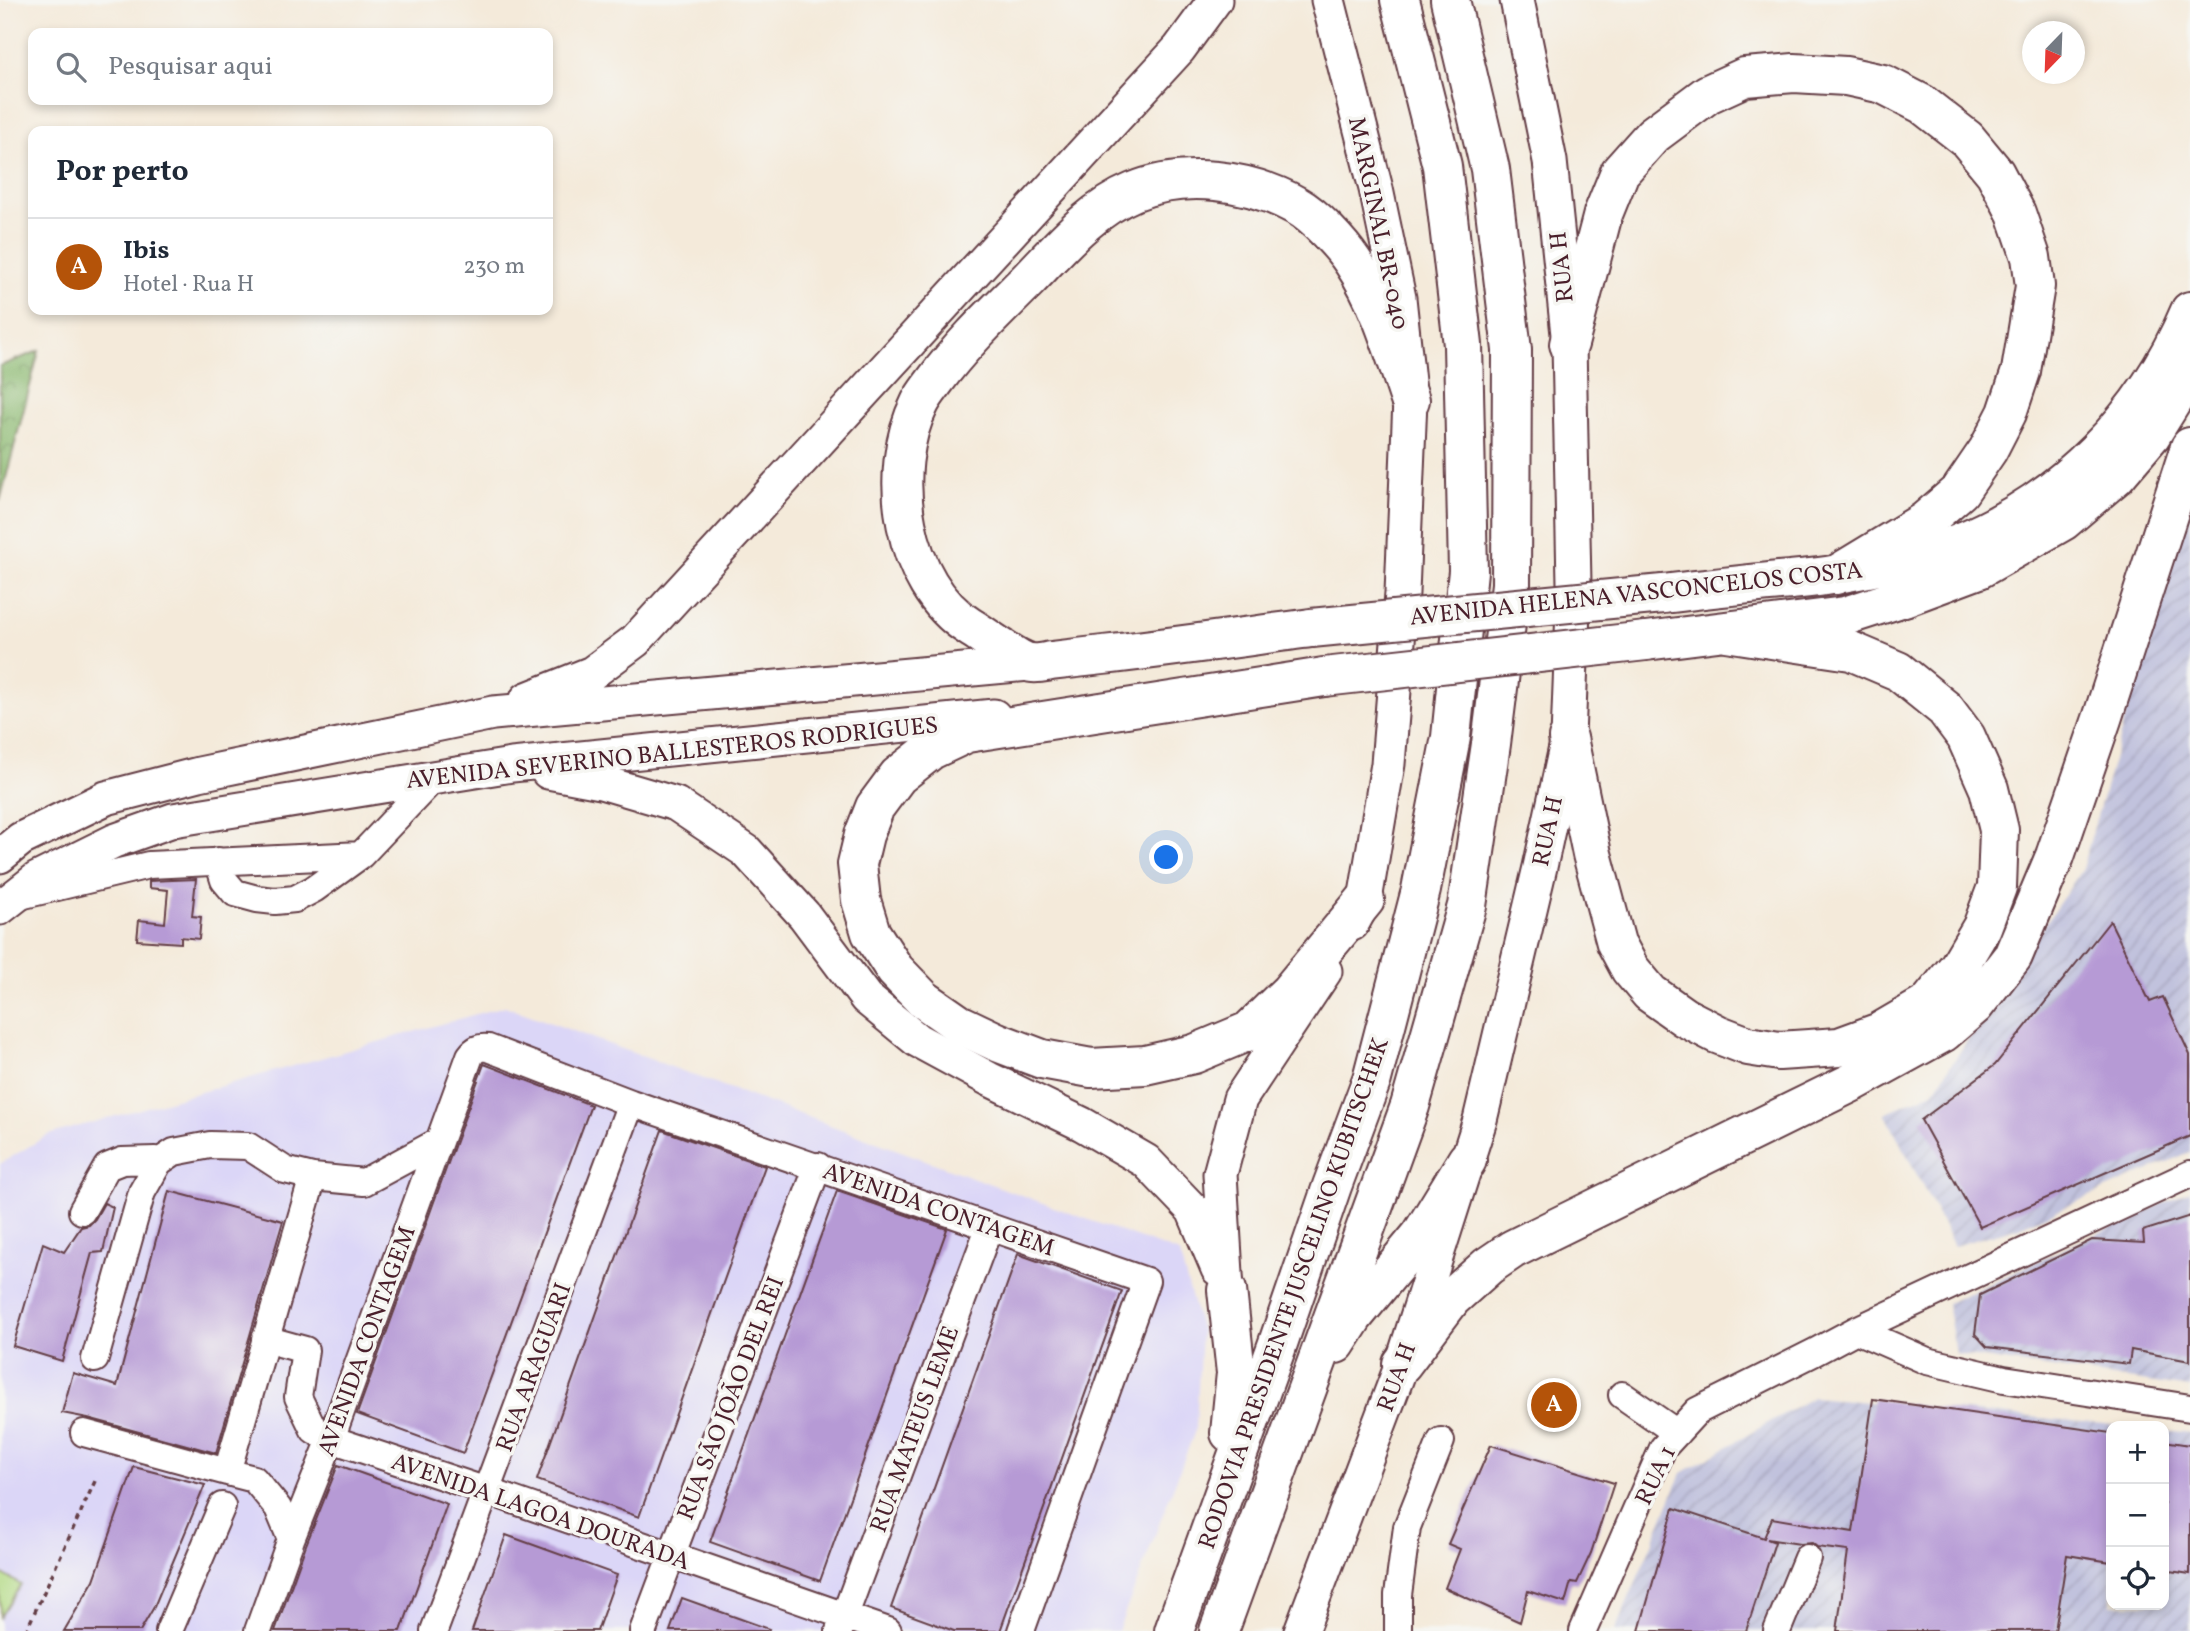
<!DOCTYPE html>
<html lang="pt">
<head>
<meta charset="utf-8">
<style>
	body { margin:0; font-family:Vollkorn,serif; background:#f6f6f7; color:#1f2937 }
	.controls { position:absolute; right:21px; bottom:21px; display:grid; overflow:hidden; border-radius:14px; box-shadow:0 4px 10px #0003 }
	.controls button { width:63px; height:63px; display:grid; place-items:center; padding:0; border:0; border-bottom:2px solid #e0e1e3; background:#fff; color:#1f2937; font:35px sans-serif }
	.compass { position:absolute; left:2022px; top:21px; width:63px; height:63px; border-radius:50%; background:#fff; box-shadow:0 4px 10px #0003; rotate:203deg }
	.you { position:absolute; left:1167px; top:858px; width:24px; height:24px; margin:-18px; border:5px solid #fff; border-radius:50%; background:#1a73e8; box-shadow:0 0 0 10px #1a73e833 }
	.badge { display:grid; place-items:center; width:46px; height:46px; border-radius:50%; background:#b45309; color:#fff; font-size:23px; font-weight:700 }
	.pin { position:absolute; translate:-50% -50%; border:4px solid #fff; box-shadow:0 2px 7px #0006 }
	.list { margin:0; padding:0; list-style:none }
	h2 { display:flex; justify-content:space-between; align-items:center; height:91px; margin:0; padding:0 28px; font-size:30px }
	h2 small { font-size:23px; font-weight:400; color:#747a83 }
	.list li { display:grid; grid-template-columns:46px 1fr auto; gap:21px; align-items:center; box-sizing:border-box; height:98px; padding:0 28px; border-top:2px solid #e0e1e3 }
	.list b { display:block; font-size:26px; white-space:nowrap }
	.list p { margin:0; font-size:23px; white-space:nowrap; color:#747a83 }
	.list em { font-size:23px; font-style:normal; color:#747a83 }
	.icon { flex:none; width:38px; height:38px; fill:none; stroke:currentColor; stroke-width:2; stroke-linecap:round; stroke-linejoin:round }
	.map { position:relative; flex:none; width:2190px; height:1631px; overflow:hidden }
	.search { position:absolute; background:#fff; box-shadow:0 4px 10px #0003; left:28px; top:28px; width:525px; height:77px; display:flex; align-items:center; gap:18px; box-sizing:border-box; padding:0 24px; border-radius:14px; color:#747a83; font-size:26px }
	.panel { position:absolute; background:#fff; box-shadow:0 4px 10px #0003; left:28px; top:126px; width:525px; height:189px; border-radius:14px }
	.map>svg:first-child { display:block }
	.built { fill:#dbd6f7 }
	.industrial { fill:url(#industrial-furrows) }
	.grass { fill:#b2da84; stroke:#7e7c58; stroke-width:2 }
	.forest { fill:url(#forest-crowns); stroke:#6c6c4e; stroke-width:2 }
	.building { fill:#b69ad5 }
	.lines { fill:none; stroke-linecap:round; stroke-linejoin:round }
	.minor-casing { stroke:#643d45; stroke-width:30 }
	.major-casing { stroke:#643d45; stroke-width:37 }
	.highway-casing { stroke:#643d45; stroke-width:42 }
	.path { stroke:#643d45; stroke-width:3.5; stroke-dasharray:5 5; stroke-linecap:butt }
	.minor { stroke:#fff; stroke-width:26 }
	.major { stroke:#fff; stroke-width:33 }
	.highway { stroke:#fff; stroke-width:38 }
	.highway-bridge-casing { stroke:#643d45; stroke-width:42; stroke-linecap:butt }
	.highway-bridge { stroke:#fff; stroke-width:38 }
	.labels { text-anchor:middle; stroke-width:7; stroke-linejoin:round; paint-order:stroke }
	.street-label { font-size:24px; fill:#4a1f2b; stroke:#f6f6f2 }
</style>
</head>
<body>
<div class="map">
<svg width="2190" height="1631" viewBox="0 0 2190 1631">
	<defs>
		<pattern id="industrial-furrows" width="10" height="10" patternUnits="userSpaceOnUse" patternTransform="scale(1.75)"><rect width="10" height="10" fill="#c1c2dd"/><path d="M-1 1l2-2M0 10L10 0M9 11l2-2" fill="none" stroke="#a7a6be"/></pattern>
		<pattern id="forest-crowns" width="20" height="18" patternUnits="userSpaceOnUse" patternTransform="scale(1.75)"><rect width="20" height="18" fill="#8dba72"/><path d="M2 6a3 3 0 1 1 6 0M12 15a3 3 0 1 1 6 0" fill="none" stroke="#75975e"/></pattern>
	</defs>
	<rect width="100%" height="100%" fill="#f6f6f2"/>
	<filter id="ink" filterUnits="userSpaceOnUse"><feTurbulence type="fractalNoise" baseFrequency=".0143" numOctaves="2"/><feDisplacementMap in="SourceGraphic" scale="14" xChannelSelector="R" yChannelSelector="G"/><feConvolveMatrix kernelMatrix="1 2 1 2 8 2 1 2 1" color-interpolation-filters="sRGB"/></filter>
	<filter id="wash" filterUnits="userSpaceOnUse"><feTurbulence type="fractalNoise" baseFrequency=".00686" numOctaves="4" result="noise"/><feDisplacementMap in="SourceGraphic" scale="28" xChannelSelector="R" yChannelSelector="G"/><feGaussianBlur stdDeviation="1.57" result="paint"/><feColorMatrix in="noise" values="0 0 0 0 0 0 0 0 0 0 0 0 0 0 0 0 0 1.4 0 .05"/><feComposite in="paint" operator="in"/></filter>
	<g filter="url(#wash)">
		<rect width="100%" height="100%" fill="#f4eada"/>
		<path class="built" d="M505,1006L1179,1253L1201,1331L1196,1428L1118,1631H0V1164L48,1135Z"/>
		<path class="industrial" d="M2190,491V1152L2019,1227L1954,1246L1885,1113L1933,1092L2082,869Z
			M2190,1191V1388L1956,1354L1947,1303Z
			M1813,1397L2125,1426H2111V1605H2164V1430L2190,1433V1631H1615L1682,1473Z"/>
		<path class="grass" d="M0,1572L21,1585L0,1617Z"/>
		<path class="forest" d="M39,351L0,501V366Z"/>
		<g id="blocks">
			<path class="building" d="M196,879L192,916L201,917L199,939L181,937V943L137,940L139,920L165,923L168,890L149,888V881Z
				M2110,921L2150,1002L2163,997L2190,1055V1136L1980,1227L1921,1120L1995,1065Z
				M484,1064L591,1105L463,1453L357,1414Z
				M662,1130L765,1166L639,1517L537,1480Z
				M169,1191L283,1221L216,1453L88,1418L62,1413L73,1373L117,1386Z
				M837,1191L947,1229L820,1581L710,1542Z
				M104,1203L113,1207L103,1252L92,1253L62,1361L13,1346L43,1243L64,1252L81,1227L89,1225L95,1219Z
				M2190,1216V1361L2131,1350L2129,1364L1987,1347L1975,1334L1980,1295L2092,1240L2144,1243L2143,1231Z
				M1018,1254L1122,1291L1000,1631H954L891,1608Z
				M1873,1399L2111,1433V1562L2067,1555L2055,1631H1837L1848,1551L1817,1547L1812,1543L1800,1544L1767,1539L1775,1542L1746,1631H1639L1674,1508L1764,1538L1772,1518L1853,1532Z
				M2164,1441L2190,1445V1574L2164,1570Z
				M1491,1445L1614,1483L1591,1553L1577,1583L1571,1582L1565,1603L1528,1591L1520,1622L1445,1588L1460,1549L1448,1544Z
				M338,1465L447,1504L401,1631H275L306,1545Z
				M134,1467L205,1485L154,1607L140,1631H64L94,1580Z
				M506,1535L617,1575L597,1631H472Z
				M682,1598L769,1629L768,1631H670Z"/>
		</g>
	</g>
	<g filter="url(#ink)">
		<use href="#blocks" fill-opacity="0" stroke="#643d45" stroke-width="2"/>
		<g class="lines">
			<g class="minor-casing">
				<path id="minor" d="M218,861L224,880L235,893L257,899L275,901L295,899L314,889L361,855L435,777
					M24,895L149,865L361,855
					M82,1211L107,1167L122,1161L155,1160L159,1162
					M1856,1330L1927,1361L2004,1379L2190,1408
					M265,1339L305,1350L298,1397L314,1430L331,1439L487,1491L888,1631
					M95,1359L142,1192L159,1162L174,1152L210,1145L248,1146L285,1170L313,1177L364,1182L438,1142
					M1622,1395L1677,1433
					M84,1433L227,1472
					M291,1539L278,1508L254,1479L227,1472L313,1177
					M169,1631L222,1506
					M258,1631L291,1539L331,1439L470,1056C475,1049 479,1047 488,1048L631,1103L1146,1281L1021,1631
					M434,1631L631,1103
					M643,1631L818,1166
					M839,1631L989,1228
					M1398,1631V1595L1407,1527L1441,1441
					M1583,1631L1663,1448L1697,1411L1813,1353L1856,1330L2190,1174
					M1777,1631L1807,1558"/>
			</g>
			<g class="major-casing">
				<path id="major" d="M1328,0L1376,189L1399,298L1410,400L1402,593L1388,764L1365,900L1352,924
					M527,699L592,673L635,641L1179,49L1215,0
					M548,772L601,782L676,804L746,851L804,915L866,998L917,1040L989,1079L1082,1124L1146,1161L1193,1210L1218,1269
					M0,856L21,839L106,798L199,774L493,713L1029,664
					M0,908L37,879L114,841L173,820L512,765L994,716
					M1227,1290L1220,1174L1240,1099L1325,971
					M1301,1631L1402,1364L1480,1120L1540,867L1568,738L1574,583L1569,344L1550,161L1517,0"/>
			</g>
			<g class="highway-casing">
				<path id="highway" d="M1569,344L1603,214L1620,172L1653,135L1708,94L1745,77L1794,73L1846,76L1883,84L1922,104L1967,139L1995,173L2016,213L2031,257L2035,286L2021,371L2007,413L1988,450L1960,491L1925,521L1836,575
					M1663,594C1702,589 1741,585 1779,581C1799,579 1818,578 1837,574C1877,567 1918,558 1956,544C2062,502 2146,416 2190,311
					M1311,628C1242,637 1173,647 1103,655C1086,657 1069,659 1051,661C1045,662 1038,664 1032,663C1021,663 982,634 970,627C902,584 885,472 920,403C924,395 930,388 935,381C962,344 996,312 1028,280C1059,248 1090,210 1133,192C1184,171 1249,179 1297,206C1315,216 1341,244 1353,262C1381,304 1394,353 1410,400
					M1646,641L1845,616L1904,597L1979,569L2063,521L2116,476L2151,435L2190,372
					M1324,677L967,733L931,750L898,776L875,807L864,835L857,864L861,900L871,933L895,970L923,999L959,1024L997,1042L1042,1059L1091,1068L1145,1065L1194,1054L1249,1031L1289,992L1365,900
					M1568,738L1592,854L1616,943L1630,969L1650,993L1684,1017L1717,1034L1748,1046L1779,1051L1839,1047L1880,1032L1928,1004L1959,966L1982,927L1997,887L1999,830L1989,789L1966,737L1945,709L1898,671L1851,651L1726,632
					M1227,1290L1236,1373L1230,1433
					M1336,1344L1354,1316L1421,1235L1467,1160
					M1402,1364L1452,1298L1488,1266L1513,1249L1853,1082L1944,1032L1974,1006L2013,956L2055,856L2102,719L2190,447
					M1174,1631L1277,1346L1332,1186L1372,1079L1421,890L1451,737L1468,571L1463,345L1442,166L1400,0
					M1219,1631L1410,1106L1467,906L1491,744L1511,584L1512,350L1490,169L1450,0"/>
			</g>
			<path class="path" d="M26,1631L96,1479"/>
			<use href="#minor" class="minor"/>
			<use href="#major" class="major"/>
			<use href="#highway" class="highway"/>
			<g class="highway-bridge-casing">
				<path id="highway-bridge" d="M1311,628L1663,594
					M1324,677L1646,641"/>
			</g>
			<use href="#highway-bridge" class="highway-bridge"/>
		</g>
	</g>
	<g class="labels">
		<g class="street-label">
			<text transform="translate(1379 223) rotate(78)" y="8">MARGINAL BR-040</text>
			<text transform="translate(1561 267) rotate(-96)" y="8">RUA H</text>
			<text transform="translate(1636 593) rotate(-6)" y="8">AVENIDA HELENA VASCONCELOS COSTA</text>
			<text transform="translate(672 752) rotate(-6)" y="8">AVENIDA SEVERINO BALLESTEROS RODRIGUES</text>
			<text transform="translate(1547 831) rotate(-78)" y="8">RUA H</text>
			<text transform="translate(939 1209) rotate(19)" y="8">AVENIDA CONTAGEM</text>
			<text transform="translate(1293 1293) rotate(-71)" y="8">RODOVIA PRESIDENTE JUSCELINO KUBITSCHEK</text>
			<text transform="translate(366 1341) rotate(-70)" y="8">AVENIDA CONTAGEM</text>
			<text transform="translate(533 1367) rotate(-70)" y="8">RUA ARAGUARI</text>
			<text transform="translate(1396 1377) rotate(-70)" y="8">RUA H</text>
			<text transform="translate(730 1398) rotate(-69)" y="8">RUA SÃO JOÃO DEL REI</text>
			<text transform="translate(914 1429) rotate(-70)" y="8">RUA MATEUS LEME</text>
			<text transform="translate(1655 1475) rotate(-64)" y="8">RUA 1</text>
			<text transform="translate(541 1511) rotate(19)" y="8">AVENIDA LAGOA DOURADA</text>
		</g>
	</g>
</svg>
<div class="controls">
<button>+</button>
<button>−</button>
<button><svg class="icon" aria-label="locate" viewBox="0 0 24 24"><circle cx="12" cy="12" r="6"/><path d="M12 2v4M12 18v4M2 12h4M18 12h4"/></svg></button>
</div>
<svg class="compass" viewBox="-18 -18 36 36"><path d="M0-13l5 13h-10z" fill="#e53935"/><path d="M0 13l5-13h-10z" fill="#747a83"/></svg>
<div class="you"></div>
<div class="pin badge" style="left:1554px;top:1405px">A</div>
<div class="search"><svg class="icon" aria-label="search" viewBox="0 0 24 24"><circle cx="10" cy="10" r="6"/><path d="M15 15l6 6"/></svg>Pesquisar aqui</div>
<section class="panel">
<h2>Por perto<small></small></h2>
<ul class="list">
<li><span class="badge">A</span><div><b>Ibis</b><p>Hotel · Rua H</p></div><em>230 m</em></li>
</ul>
</section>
</div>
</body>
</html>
